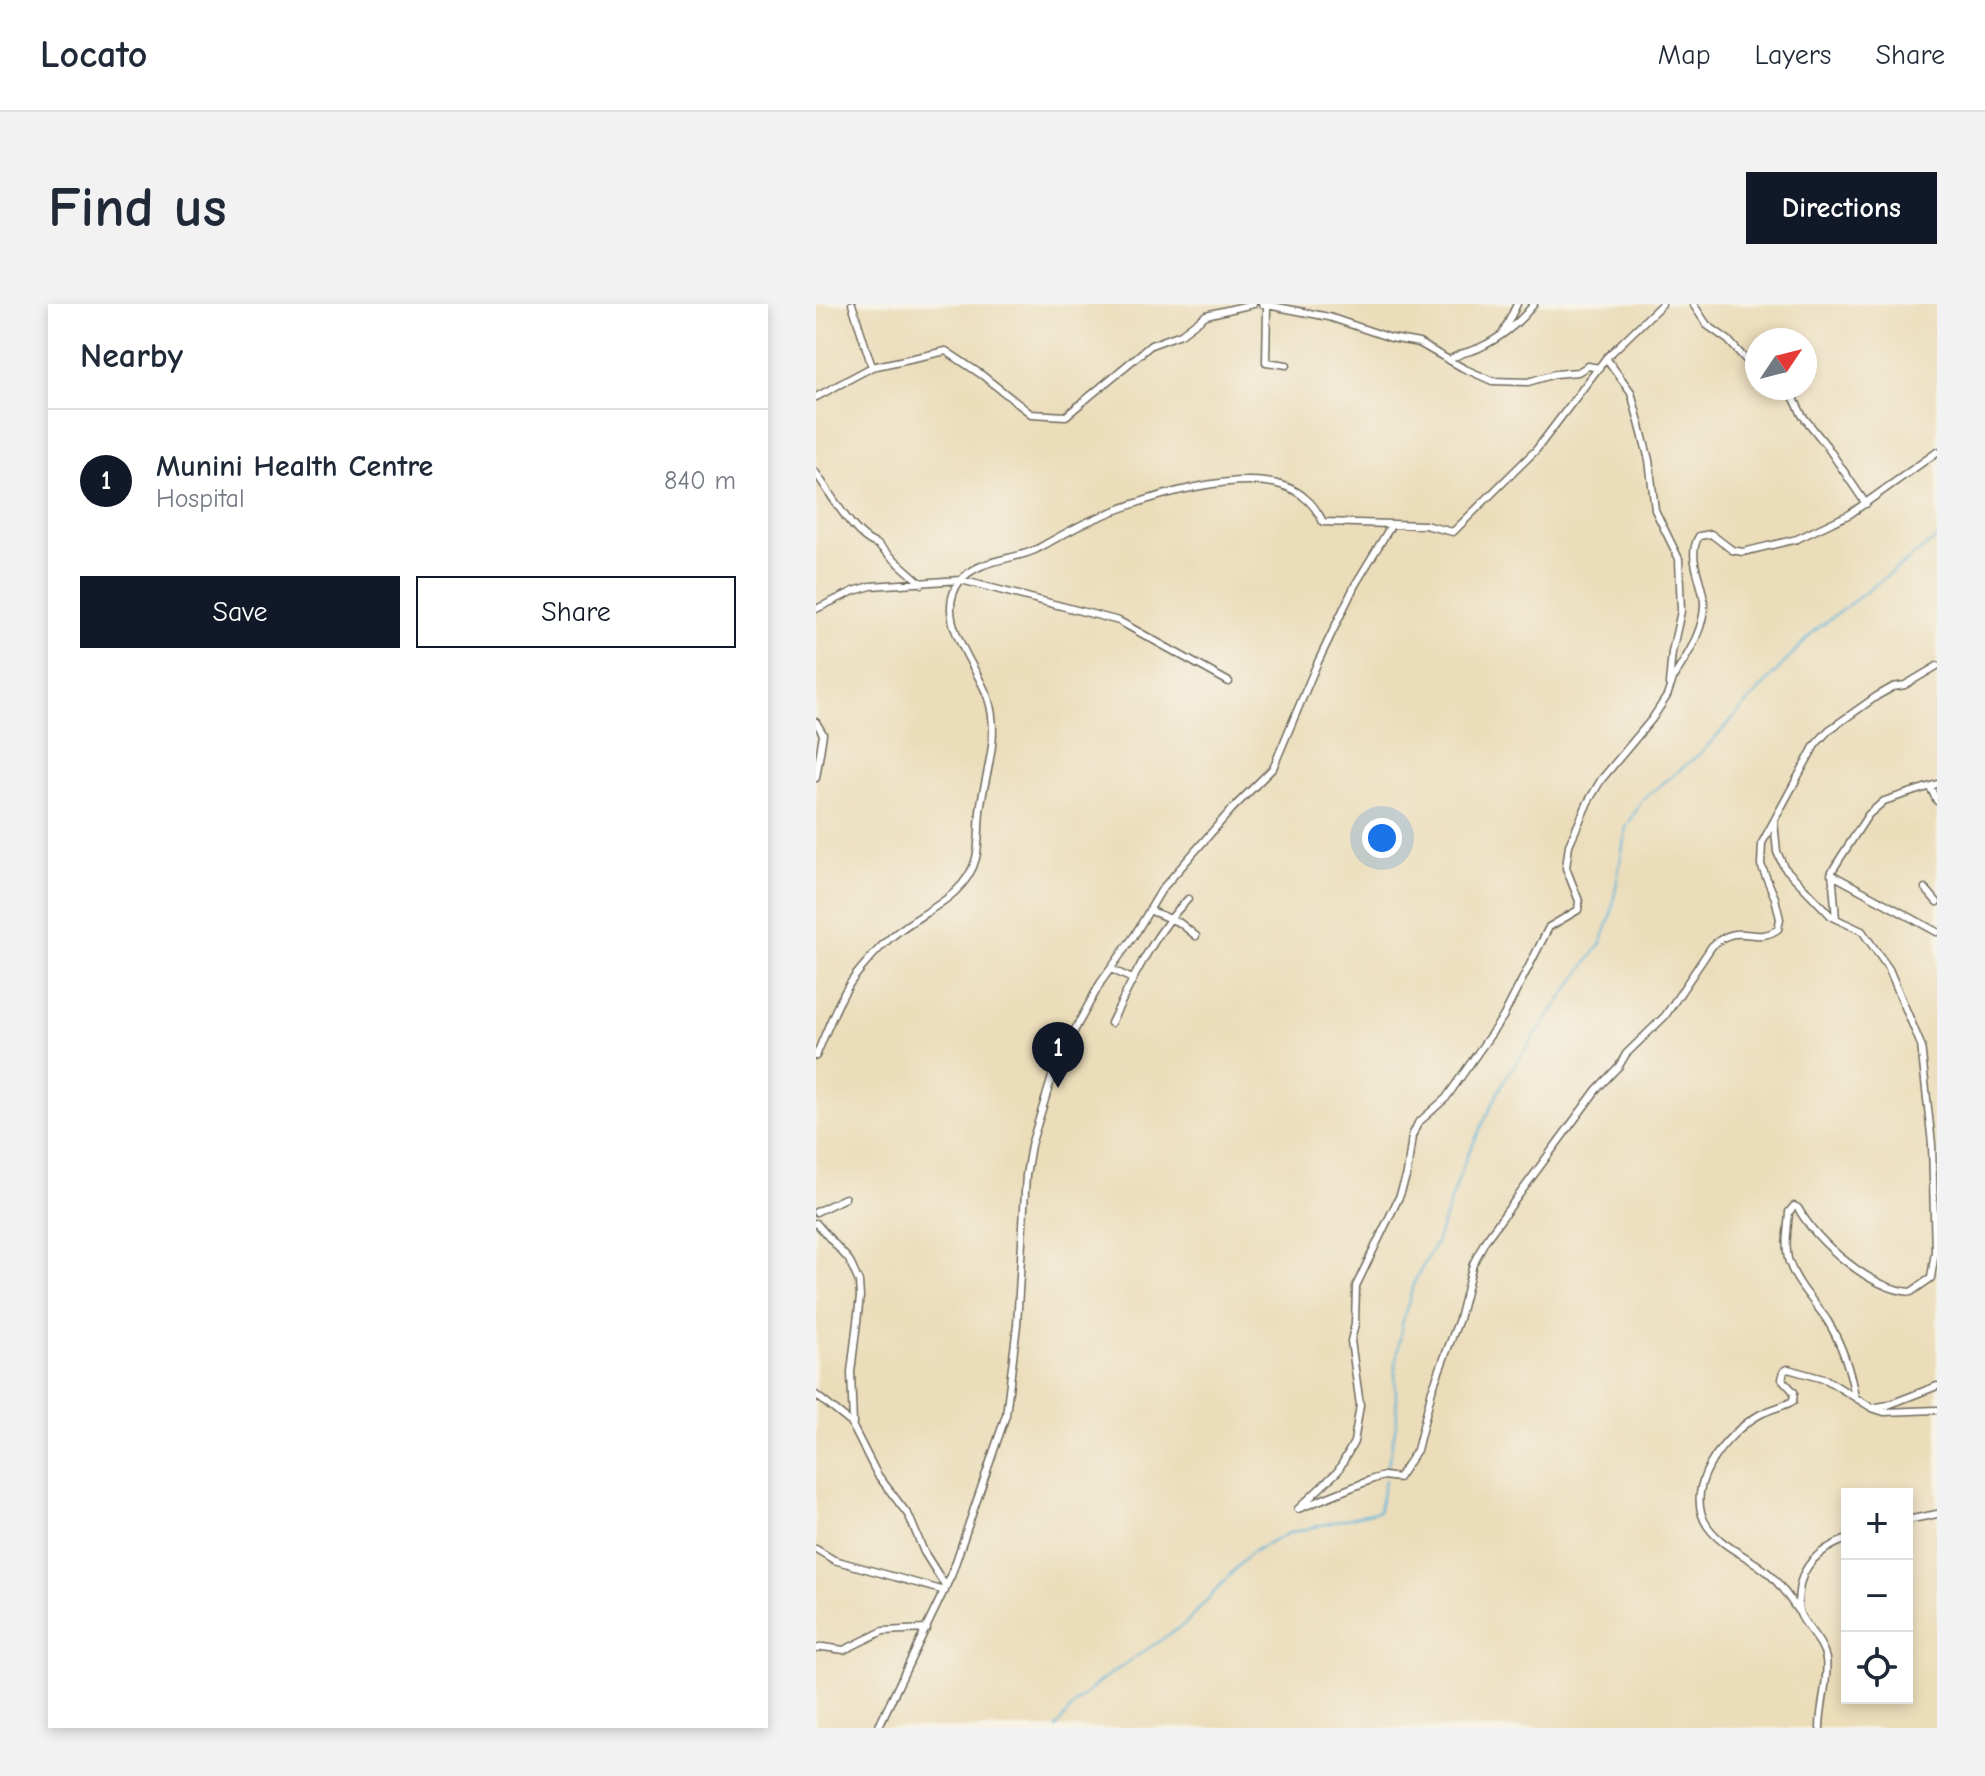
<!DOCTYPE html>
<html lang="en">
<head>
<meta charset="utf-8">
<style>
	body { margin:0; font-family:"Comic Neue",sans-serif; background:#f2f2f3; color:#1f2937 }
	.controls { position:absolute; right:24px; bottom:24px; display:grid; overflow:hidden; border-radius:0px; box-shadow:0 4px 12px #0003 }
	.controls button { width:72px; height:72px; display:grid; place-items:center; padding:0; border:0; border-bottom:2px solid #e0e1e3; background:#fff; color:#1f2937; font:40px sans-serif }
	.compass { position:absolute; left:929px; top:24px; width:72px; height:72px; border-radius:50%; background:#fff; box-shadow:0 4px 12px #0003; rotate:55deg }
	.you { position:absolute; left:566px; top:534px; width:28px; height:28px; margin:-20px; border:6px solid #fff; border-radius:50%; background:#1a73e8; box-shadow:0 0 0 12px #1a73e833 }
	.badge { display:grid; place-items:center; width:52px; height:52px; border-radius:50%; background:#111827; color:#fff; font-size:26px; font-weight:700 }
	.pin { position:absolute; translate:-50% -66px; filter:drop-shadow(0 2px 4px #0008) }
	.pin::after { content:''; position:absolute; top:42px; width:28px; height:24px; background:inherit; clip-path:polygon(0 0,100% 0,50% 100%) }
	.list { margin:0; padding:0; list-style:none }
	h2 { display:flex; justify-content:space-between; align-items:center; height:104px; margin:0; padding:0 32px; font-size:34px }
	h2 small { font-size:26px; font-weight:400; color:#747a83 }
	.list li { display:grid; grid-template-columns:52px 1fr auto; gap:24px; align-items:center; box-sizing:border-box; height:144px; padding:0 32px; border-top:2px solid #e0e1e3 }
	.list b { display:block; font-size:30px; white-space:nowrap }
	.list p { margin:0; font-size:26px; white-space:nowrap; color:#747a83 }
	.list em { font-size:26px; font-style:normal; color:#747a83 }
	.actions { display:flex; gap:16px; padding:24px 32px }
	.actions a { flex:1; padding:18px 0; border:2px solid #111827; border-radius:0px; text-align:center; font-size:28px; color:#111827 }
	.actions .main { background:#111827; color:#fff }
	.icon { flex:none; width:44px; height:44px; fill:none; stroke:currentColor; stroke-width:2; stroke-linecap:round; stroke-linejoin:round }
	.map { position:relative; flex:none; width:1121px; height:1424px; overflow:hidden; border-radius:0px }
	header { display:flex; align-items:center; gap:48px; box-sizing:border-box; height:112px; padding:0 40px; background:#fff; border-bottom:2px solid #e0e1e3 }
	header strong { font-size:38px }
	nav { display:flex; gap:44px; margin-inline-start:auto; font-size:28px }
	.intro { display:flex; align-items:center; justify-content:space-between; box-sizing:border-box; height:192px; padding:0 48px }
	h1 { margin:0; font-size:56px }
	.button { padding:20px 36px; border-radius:0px; background:#111827; color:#fff; font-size:28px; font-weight:700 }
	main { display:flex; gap:48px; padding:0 48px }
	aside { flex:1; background:#fff; border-radius:0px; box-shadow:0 4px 12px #0003 }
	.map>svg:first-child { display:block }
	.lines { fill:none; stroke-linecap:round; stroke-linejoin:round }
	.stream { stroke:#5cb2d8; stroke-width:2 }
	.minor-casing { stroke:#6e695d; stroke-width:9 }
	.minor { stroke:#fff; stroke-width:6 }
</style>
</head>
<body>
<header>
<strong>Locato</strong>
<nav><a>Map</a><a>Layers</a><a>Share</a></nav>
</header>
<div class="intro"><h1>Find us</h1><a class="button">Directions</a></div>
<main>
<aside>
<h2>Nearby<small></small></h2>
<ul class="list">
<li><span class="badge">1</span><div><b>Munini Health Centre</b><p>Hospital</p></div><em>840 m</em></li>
</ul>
<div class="actions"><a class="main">Save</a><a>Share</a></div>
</aside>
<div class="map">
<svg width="1121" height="1424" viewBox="0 0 1121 1424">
	<rect width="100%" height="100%" fill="#f7f3e8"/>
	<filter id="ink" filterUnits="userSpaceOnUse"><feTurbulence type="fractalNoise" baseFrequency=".0125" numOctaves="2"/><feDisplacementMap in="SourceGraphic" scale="16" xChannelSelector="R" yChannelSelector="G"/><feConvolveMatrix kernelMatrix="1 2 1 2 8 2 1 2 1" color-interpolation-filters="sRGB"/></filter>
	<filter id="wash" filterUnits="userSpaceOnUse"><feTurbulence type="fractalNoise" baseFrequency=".006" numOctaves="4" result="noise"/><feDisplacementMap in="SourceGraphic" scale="32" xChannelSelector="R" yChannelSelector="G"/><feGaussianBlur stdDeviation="1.8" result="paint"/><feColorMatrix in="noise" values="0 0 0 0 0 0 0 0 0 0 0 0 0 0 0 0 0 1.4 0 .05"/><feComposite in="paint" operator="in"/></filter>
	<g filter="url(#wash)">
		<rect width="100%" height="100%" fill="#ebddba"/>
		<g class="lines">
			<path class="stream" d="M570,1170L581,1116L579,1067L586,1020L599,976L620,939L650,854L690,773L785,639L795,612L810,524L826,496L885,449L997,328L1121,234
				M240,1424L259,1400L284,1377L370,1319L434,1249L473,1229L563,1207L569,1176"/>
		</g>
	</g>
	<g filter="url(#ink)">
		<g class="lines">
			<g class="minor-casing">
				<path id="minor" d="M36,0L56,63
					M446,0L513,13L575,34L603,39L647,64L676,77L712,78L739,70L762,68L772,62L783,64
					M877,0L891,21L912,36L931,57L941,60
					M451,3L450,58L471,61
					M687,29L701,0
					M634,56C644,48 651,49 663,44C684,34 704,18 718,0
					M973,84L986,111L1010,141L1050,200
					M0,93L56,63L130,47L166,71L215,110L250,112L335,41L365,30L390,11L437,0
					M0,169C14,189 39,234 61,240L106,280
					M0,305L38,287L55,282L145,276L303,317L413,378
					M854,378C869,357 889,326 888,299C887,277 870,253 883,232L895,230L916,246L927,248L981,235L1034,210L1121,148
					M0,418L7,430L0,474
					M1114,483L1121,497
					M958,517L961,548L968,563L1016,613L1046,627L1073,665L1105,741L1116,840L1119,948L1115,974L1095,988C1054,985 1001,938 982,904L978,902L973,908C972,923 968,943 973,958C981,981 998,997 1011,1016C1026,1040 1034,1065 1039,1093
					M1015,570L1121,628
					M1109,584L1121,598
					M333,606L364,619L380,632
					M1020,615L1016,567L1052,511L1068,497L1121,480
					M295,665L316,675
					M295,719C317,675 337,630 372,595
					M0,752C12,724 24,689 44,666C56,652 68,638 83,627C110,606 151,591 160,554C164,537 162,518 165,500C171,464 184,431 172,394C160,359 116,313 144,277C163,254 197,257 221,245C237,236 253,227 269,219C317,197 445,153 489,194C497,200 503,210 507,218L609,221L637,228L720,146L790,54L846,0
					M0,908L29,894
					M0,919L33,956L43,978L44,993L35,1068L37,1120
					M0,1091L35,1119L61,1170L93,1212L108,1248L130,1283
					M1056,1104L1068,1108L1121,1106
					M482,1205L522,1167L538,1138L544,1101L535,1037L539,1020L540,982L584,891L591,870L596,832L602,819L630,794L687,713L733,623L762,606L763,597L750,564L753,541L772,498L785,476L836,415L851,392L856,378L853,380L856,348L865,307L863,255L839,206L833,156L815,88L790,54
					M482,1205L557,1175L568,1172L582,1174L601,1146L616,1086L643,1015L657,960L669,937L781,785L803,762L810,750L849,712L896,642C924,616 939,642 962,625L964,615L959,594L945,561L946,539L999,441L1013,426L1061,392L1077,383L1089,381L1121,362
					M1091,1216L1121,1210
					M0,1245L18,1256L129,1287
					M982,1307C973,1294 963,1278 951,1268C933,1252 907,1244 892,1223C865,1184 909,1130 943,1111C954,1105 966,1103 977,1097L978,1088L966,1075L968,1067L972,1065L1011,1076L1056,1104L1072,1101L1121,1082
					M0,1345L7,1343L28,1346L67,1327L111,1325
					M62,1424L135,1272L190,1111L201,1021L210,871L215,841L240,760L285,678L318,632L346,585L415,506L457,464L500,362L539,281L576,220
					M1004,1424C1004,1402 1013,1375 1010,1355C1007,1338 993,1327 985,1312C981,1305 982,1295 983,1287C986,1259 1006,1244 1031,1235"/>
			</g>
			<use href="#minor" class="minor"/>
		</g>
	</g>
</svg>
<div class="controls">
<button>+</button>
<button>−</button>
<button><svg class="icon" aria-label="locate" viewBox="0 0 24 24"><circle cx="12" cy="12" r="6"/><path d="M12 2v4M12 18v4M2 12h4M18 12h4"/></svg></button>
</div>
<svg class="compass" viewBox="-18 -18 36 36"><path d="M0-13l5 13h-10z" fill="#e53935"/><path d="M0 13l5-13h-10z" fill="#747a83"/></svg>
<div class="you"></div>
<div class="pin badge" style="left:242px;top:784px">1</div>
</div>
</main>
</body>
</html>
